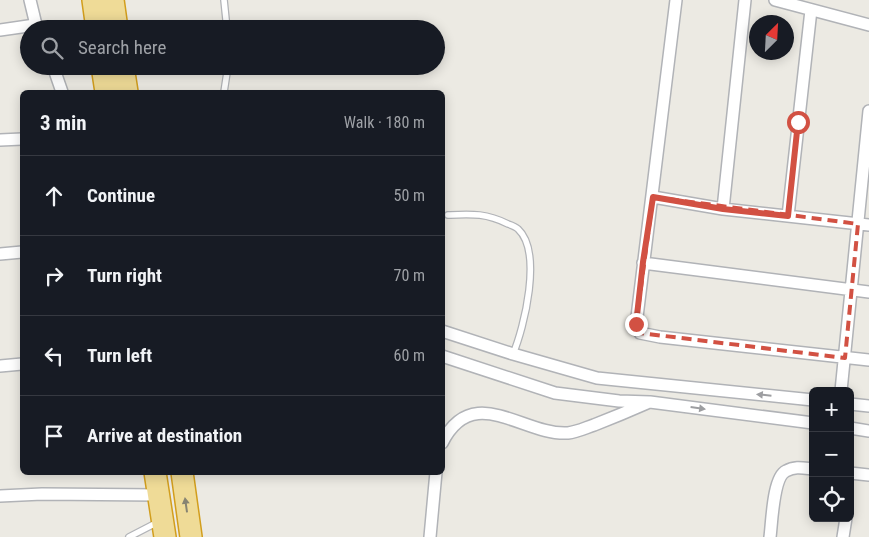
<!DOCTYPE html>
<html lang="en">
<head>
<meta charset="utf-8">
<style>
	body { margin:0; font-family:"Roboto Condensed",sans-serif; background:#242831; color:#f1f3f6 }
	.controls { position:absolute; right:15px; bottom:15px; display:grid; overflow:hidden; border-radius:8px; box-shadow:0 2px 12px #0003 }
	.controls button { width:45px; height:45px; display:grid; place-items:center; padding:0; border:0; border-bottom:1px solid #363941; background:#171b24; color:#f1f3f6; font:25px sans-serif }
	.compass { position:absolute; left:749px; top:15px; width:45px; height:45px; border-radius:50%; background:#171b24; box-shadow:0 2px 12px #0003; rotate:24deg }
	.stop { position:absolute; width:15px; height:15px; margin:-11px; border:4px solid #d25143; border-radius:50%; background:#fff }
	.stop.end { background:#d25143; border-color:#fff; box-shadow:0 1px 5px #0008 }
	.list { margin:0; padding:0; list-style:none }
	h2 { display:flex; justify-content:space-between; align-items:center; height:65px; margin:0; padding:0 20px; font-size:21px }
	h2 small { font-size:16px; font-weight:400; color:#9ea1a6 }
	.list li { display:grid; grid-template-columns:32px 1fr auto; gap:15px; align-items:center; box-sizing:border-box; height:80px; padding:0 20px; border-top:1px solid #363941 }
	.list b { display:block; font-size:19px; white-space:nowrap }
	.list em { font-size:16px; font-style:normal; color:#9ea1a6 }
	.icon { flex:none; width:28px; height:28px; fill:none; stroke:currentColor; stroke-width:2; stroke-linecap:round; stroke-linejoin:round }
	.map { position:relative; flex:none; width:869px; height:537px; overflow:hidden }
	.search { position:absolute; background:#171b24; box-shadow:0 2px 12px #0003; left:20px; top:20px; width:425px; height:55px; display:flex; align-items:center; gap:12px; box-sizing:border-box; padding:0 18px; border-radius:28px; color:#9ea1a6; font-size:19px }
	.panel { position:absolute; background:#171b24; box-shadow:0 2px 12px #0003; left:20px; top:90px; width:425px; height:385px; border-radius:8px }
	.map>svg:first-child { display:block }
	.lines { fill:none; stroke-linecap:round; stroke-linejoin:round }
	.lane-casing { stroke:#b1b3b7; stroke-width:8 }
	.street-casing { stroke:#b1b3b7; stroke-width:14 }
	.highway-casing { stroke:#d29e1d; stroke-width:24 }
	.lane { stroke:#fff; stroke-width:5.5 }
	.street { stroke:#fff; stroke-width:11 }
	.highway { stroke:#efdb97; stroke-width:21 }
	.oneway { fill:#9d9ea1 }
	.oneway2 { fill:#878472 }
	.route { stroke:#d25143; stroke-width:6 }
	.marked { fill:none; stroke:#d25143; stroke-width:4; stroke-dasharray:10 6; stroke-linejoin:round }
</style>
</head>
<body>
<div class="map">
<svg width="869" height="537" viewBox="0 0 869 537">
	<rect width="100%" height="100%" fill="#eceae3"/>
	<g class="lines">
		<g class="lane-casing">
			<path id="lane" d="M224,0L227,29
				M224,92L228,66
				M448,215C472,214 486,213 508,224C511,225 516,227 518,229C543,252 524,328 513,354
				M129,537L158,522"/>
		</g>
		<g class="street-casing">
			<path id="street" d="M30,0L37,29
				M676,0L636,325L640,333L660,337L869,360
				M775,0L869,25
				M0,30L35,25
				M53,66L62,92
				M0,140L22,139
				M653,197L723,209L869,225
				M723,209L745,0
				M788,216L811,10
				M0,254L22,252
				M643,263L869,292
				M442,331L513,354L597,378L813,400
				M442,356L555,393L619,401L650,402L813,423
				M0,366L22,364
				M841,391L869,111
				M850,404L869,406
				M850,428L869,431
				M442,443C473,381 523,436 568,433C577,432 585,428 594,425C612,418 629,411 647,403
				M850,473L869,475
				M0,496L42,494L158,495
				M430,537L436,472
				M770,537C772,522 773,477 786,471C795,466 803,468 813,469
				M843,537L846,518"/>
		</g>
		<g class="highway-casing">
			<path id="highway" d="M93,0L97,29
				M113,0L117,29
				M102,66L106,92
				M123,66L127,92
				M155,472L165,537
				M182,472L191,537"/>
		</g>
		<use href="#lane" class="lane"/>
		<use href="#street" class="street"/>
		<use href="#highway" class="highway"/>
	</g>
	<defs><path id="oneway-solid" d="M-6-.8H1V-3.2L6.5 0L1 3.2V.8H-6Z" transform="scale(1.25)"/></defs>
	<g class="oneway">
		<use href="#oneway-solid" transform="translate(764 395) rotate(-174)"/>
		<use href="#oneway-solid" transform="translate(698 408) rotate(8)"/>
	</g>
	<use class="oneway2" href="#oneway-solid" transform="translate(186 505) rotate(-98)"/>
	<g class="lines">
		<path class="route" d="M636,324L643,262L653,197L723,209L788,216L798,122"/>
	</g>
	<path class="marked" d="M653,197L858,224L845,358L640,333L636,325Z"/>
</svg>
<div class="controls">
<button>+</button>
<button>−</button>
<button><svg class="icon" aria-label="locate" viewBox="0 0 24 24"><circle cx="12" cy="12" r="6"/><path d="M12 2v4M12 18v4M2 12h4M18 12h4"/></svg></button>
</div>
<svg class="compass" viewBox="-18 -18 36 36"><path d="M0-13l5 13h-10z" fill="#e53935"/><path d="M0 13l5-13h-10z" fill="#9ea1a6"/></svg>
<div class="stop" style="left:798px;top:122px"></div>
<div class="stop end" style="left:636px;top:324px"></div>
<div class="search"><svg class="icon" aria-label="search" viewBox="0 0 24 24"><circle cx="10" cy="10" r="6"/><path d="M15 15l6 6"/></svg>Search here</div>
<section class="panel">
<h2>3 min<small>Walk · 180 m</small></h2>
<ul class="list">
<li><svg class="icon" aria-label="ahead" viewBox="0 0 24 24"><path d="M12 20V5M6 11l6-6 6 6"/></svg><div><b>Continue</b></div><em>50 m</em></li>
<li><svg class="icon" aria-label="right" viewBox="0 0 24 24"><path d="M7 20v-9h11M14 6l5 5-5 5"/></svg><div><b>Turn right</b></div><em>70 m</em></li>
<li><svg class="icon" aria-label="left" viewBox="0 0 24 24"><path d="M17 20v-9H6M10 6l-5 5 5 5"/></svg><div><b>Turn left</b></div><em>60 m</em></li>
<li><svg class="icon" aria-label="arrive" viewBox="0 0 24 24"><path d="M6 21V4h12l-3 4 3 4H6"/></svg><div><b>Arrive at destination</b></div></li>
</ul>
</section>
</div>
</body>
</html>
